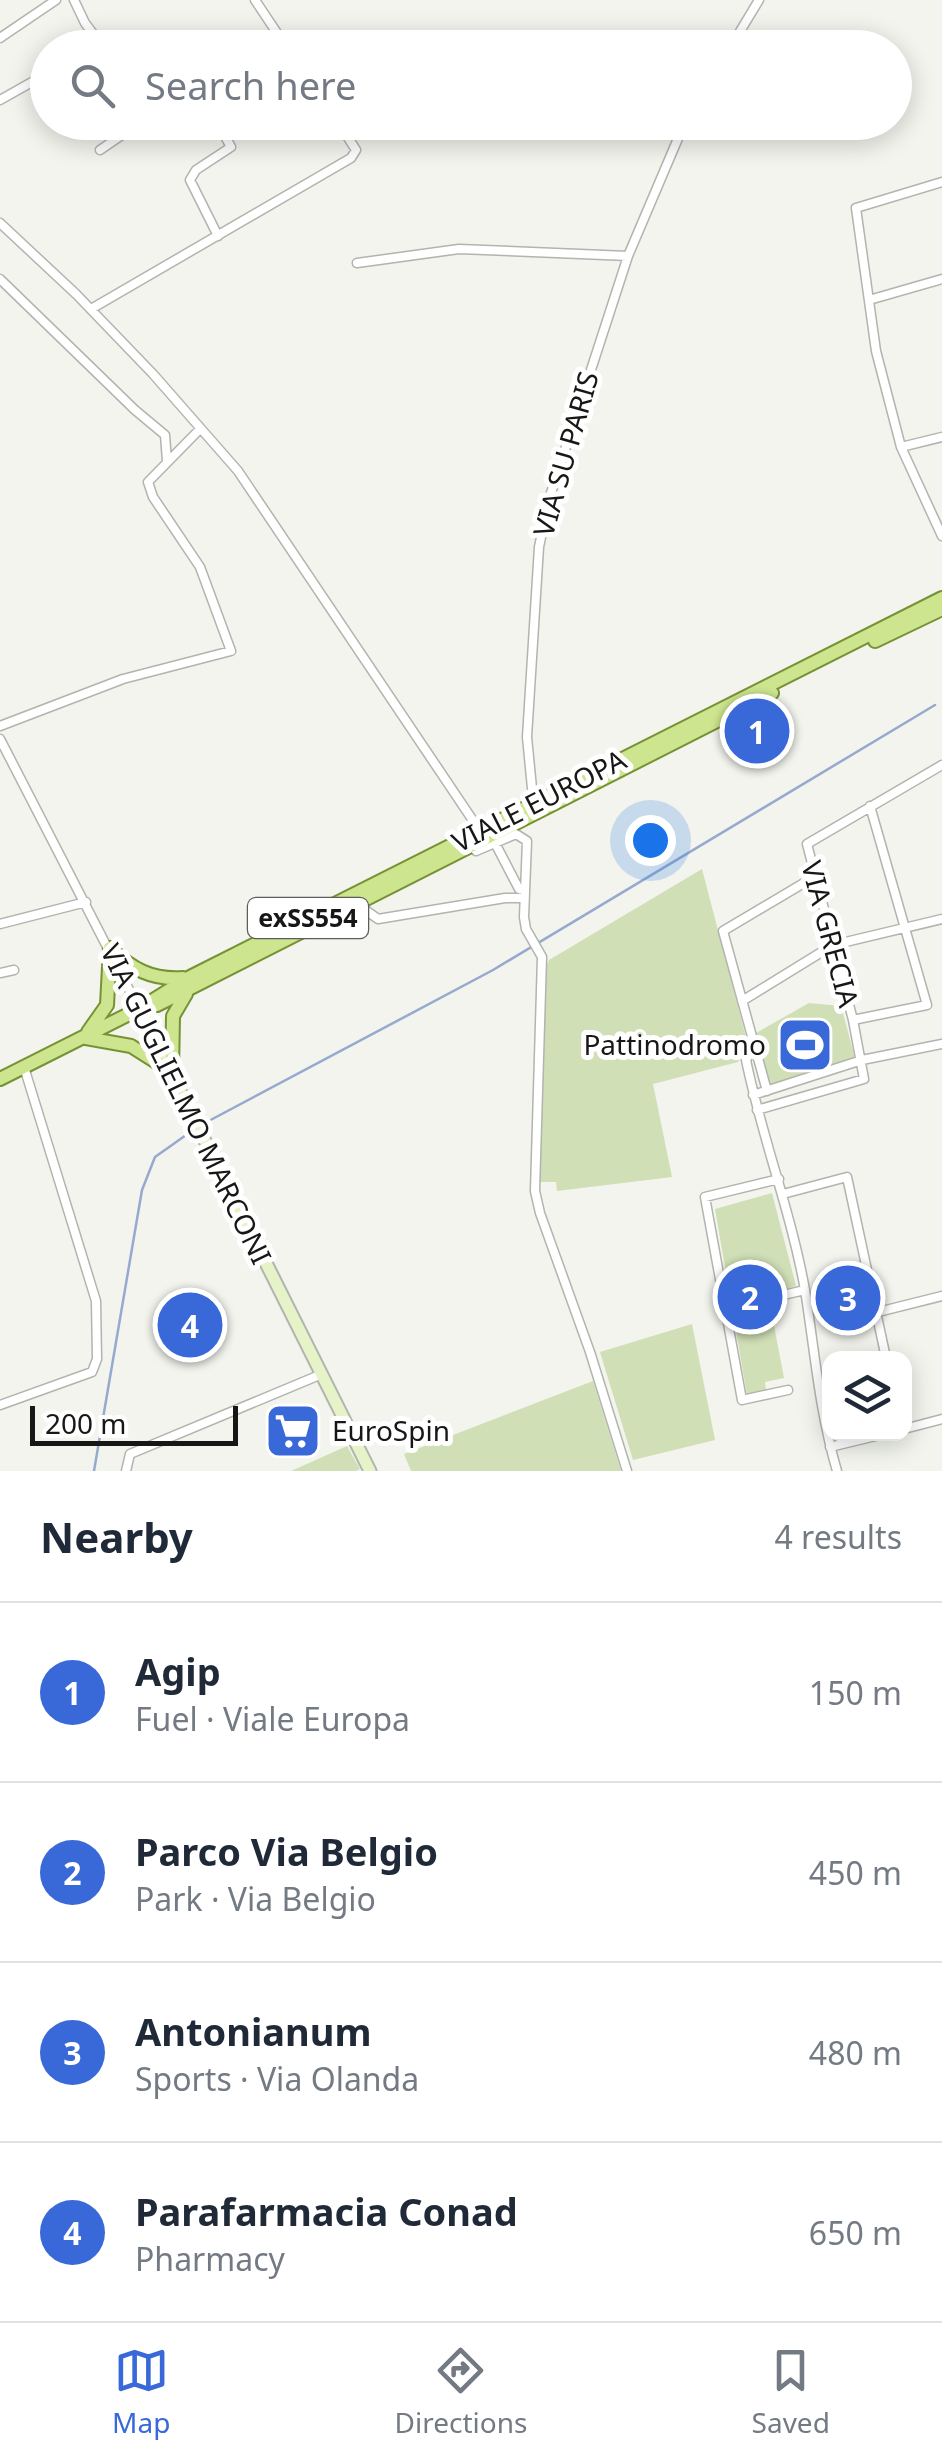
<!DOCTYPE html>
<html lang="en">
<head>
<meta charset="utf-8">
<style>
	body { margin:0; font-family:"Noto Sans",sans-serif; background:#f6f6f7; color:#1f2937 }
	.controls { position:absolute; right:30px; bottom:30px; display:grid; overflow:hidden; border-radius:20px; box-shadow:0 5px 25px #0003 }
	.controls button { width:90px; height:90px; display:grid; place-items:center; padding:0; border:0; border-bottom:2px solid #e0e1e3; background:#fff; color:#1f2937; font:50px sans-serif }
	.scale { position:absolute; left:30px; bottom:25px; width:208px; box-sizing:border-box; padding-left:10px; border:5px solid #171816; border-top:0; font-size:28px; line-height:35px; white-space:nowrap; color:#171816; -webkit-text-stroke:8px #fff; paint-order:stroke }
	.you { position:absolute; left:650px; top:840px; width:35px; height:35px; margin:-25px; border:8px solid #fff; border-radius:50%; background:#1a73e8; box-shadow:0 0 0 15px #1a73e833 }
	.badge { display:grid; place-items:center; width:65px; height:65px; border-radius:50%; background:#3968d8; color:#fff; font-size:32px; font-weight:700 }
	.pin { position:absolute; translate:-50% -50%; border:5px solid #fff; box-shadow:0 2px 10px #0006 }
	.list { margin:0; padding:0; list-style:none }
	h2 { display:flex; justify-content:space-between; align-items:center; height:130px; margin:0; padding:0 40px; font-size:42px }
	h2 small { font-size:32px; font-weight:400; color:#747a83 }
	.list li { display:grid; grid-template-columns:65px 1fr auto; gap:30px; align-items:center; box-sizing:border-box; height:180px; padding:0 40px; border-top:2px solid #e0e1e3 }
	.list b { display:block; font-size:38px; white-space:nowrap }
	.list p { margin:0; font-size:32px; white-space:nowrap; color:#747a83 }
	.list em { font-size:32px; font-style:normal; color:#747a83 }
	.icon { flex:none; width:55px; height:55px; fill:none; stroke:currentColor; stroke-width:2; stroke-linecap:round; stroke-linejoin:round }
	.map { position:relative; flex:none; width:942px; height:1471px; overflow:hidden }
	.search { position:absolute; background:#fff; box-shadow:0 5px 25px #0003; left:30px; right:30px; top:30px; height:110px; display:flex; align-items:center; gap:25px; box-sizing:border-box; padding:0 35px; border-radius:55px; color:#747a83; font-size:38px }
	.sheet { height:850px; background:#fff }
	nav { display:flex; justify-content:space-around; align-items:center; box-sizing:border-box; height:140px; border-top:2px solid #e0e1e3; background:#fff; font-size:28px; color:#747a83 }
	nav a { display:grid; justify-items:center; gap:5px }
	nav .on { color:#3968d8 }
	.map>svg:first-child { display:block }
	.green { fill:#d0dfb6 }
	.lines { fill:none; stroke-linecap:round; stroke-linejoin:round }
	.stream { stroke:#96a9ce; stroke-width:2.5 }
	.minor-casing { stroke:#b2b4ae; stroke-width:11 }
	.secondary-casing { stroke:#b2b4ae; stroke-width:15 }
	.primary-casing { stroke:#779234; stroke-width:16 }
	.minor { stroke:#fff; stroke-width:8 }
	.secondary { stroke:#e6f2c7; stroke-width:11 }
	.primary { stroke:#cde58f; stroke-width:12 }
	.labels { text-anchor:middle; stroke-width:10; stroke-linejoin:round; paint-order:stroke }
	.shield { fill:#fff; stroke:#5d5d5c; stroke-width:2.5 }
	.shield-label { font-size:25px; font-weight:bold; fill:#171816 }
	.street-label { font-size:28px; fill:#171816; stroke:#fff }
	.poi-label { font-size:28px; fill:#171816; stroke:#fff; text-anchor:end }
</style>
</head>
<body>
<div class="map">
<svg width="942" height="1471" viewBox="0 0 942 1471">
	<rect width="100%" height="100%" fill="#f2f4ed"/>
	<path class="green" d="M702,869L748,1045L738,1062L653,1084L672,1177L557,1191L556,1182H540L539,1071L547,965L549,960Z
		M809,1003L841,1006L855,1058L769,1084L756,1033Z
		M772,1193L796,1286L768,1294L784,1378L765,1382L766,1390L747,1395L715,1209Z
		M861,1274L870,1309L833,1317L824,1284Z
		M692,1324L715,1440L633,1460L600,1352Z
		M593,1381L621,1471H411L404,1454Z
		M347,1446L360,1469L356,1471H291Z"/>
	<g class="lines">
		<path class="stream" d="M203,1124L493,970L935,705
			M94,1471L142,1190L155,1157L196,1128"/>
		<g class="minor-casing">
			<path id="minor" d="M74,0L85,23L101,44
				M255,0L287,48
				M0,38L56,0
				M730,48L759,0
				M0,100L48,73
				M217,122L231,147L196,170L190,180L218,236
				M100,150L141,122
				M942,182L856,208L876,351L901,447L942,536
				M0,223L76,294L153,374L238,471L480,831
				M357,263L459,249L628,256
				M0,279L135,410L165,435L167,461
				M869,300L942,279
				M91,309L351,158L356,150L338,122
				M901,447L942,437
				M0,726L123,679L231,651L200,567L153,497L148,482L200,429
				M0,739L139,1009
				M538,802L532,788L527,737L539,547L549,499L628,256L685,122
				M495,843L519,889L524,890
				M471,846L476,851L516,834L527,841L524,917L526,929L542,957L535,1191L540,1213L590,1352L627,1471
				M357,904L378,919L505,898H524
				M0,924L86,902
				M0,973L14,970
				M742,1001L833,945L942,919
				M853,1020L927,1005L870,806
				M754,1046L746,1060C762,1138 791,1212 805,1290C815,1353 819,1409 837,1471
				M767,1091L723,931L814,877
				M753,1095L862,1060L942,1044
				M757,1110L864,1079L853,1020L807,844L942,765
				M779,1179L705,1197L742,1400L788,1390
				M783,1194L847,1177L886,1358
				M727,1308L805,1290
				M878,1312L942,1296
				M0,1405L92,1372L97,1359L96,1301L24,1067
				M904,1429L942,1419
				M830,1447L884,1434
				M126,1471L130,1454L322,1374"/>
		</g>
		<g class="secondary-casing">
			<path id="secondary" d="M139,1009L370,1471"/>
		</g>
		<g class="primary-casing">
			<path id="primary" d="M875,641L942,609
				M110,948C132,969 151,980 183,978
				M157,1005L772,693
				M88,1032L107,1005L110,948
				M86,1038L131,1046L172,1072
				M172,1072L173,1016L186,994
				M0,1079L139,1009L190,977L942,598"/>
		</g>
		<use href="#minor" class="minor"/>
		<use href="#secondary" class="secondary"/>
		<use href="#primary" class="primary"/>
	</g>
	<defs>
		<g id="stadium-square" transform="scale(2.875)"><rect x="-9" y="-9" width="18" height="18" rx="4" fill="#3968d8" stroke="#fff"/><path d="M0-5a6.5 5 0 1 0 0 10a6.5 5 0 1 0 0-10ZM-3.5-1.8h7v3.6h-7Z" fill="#fff"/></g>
		<g id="supermarket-square" transform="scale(2.875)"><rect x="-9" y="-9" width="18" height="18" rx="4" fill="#3968d8" stroke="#fff"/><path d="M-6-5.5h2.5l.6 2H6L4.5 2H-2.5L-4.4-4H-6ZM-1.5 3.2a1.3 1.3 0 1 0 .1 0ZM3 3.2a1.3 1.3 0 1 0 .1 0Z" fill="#fff"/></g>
	</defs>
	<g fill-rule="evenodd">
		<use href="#stadium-square" x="805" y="1045"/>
		<use href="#supermarket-square" x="293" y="1431"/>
	</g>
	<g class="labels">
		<rect class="shield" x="248" y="898" width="120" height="40" rx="8"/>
		<g class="shield-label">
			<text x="308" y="927">exSS554</text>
		</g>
		<g class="street-label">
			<text transform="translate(566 454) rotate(-74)" y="10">VIA SU PARIS</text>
			<text transform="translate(539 801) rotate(-27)" y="10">VIALE EUROPA</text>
			<text transform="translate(830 934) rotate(75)" y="10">VIA GRECIA</text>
			<text transform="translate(186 1104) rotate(64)" y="10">VIA GUGLIELMO MARCONI</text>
		</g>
		<g class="poi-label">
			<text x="766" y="1055">Pattinodromo</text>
			<text x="332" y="1441" text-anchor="start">EuroSpin</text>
		</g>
	</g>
</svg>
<div class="controls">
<button><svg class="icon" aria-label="layers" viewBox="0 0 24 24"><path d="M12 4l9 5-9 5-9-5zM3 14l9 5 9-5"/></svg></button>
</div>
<div class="scale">200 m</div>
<div class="you"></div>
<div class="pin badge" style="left:757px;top:731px">1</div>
<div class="pin badge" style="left:750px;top:1297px">2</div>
<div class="pin badge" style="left:848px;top:1298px">3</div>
<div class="pin badge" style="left:190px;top:1325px">4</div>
<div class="search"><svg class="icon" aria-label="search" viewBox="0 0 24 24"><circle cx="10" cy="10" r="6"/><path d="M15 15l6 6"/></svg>Search here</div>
</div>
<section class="sheet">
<h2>Nearby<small>4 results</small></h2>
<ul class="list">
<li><span class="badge">1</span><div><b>Agip</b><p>Fuel · Viale Europa</p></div><em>150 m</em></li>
<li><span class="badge">2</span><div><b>Parco Via Belgio</b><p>Park · Via Belgio</p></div><em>450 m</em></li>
<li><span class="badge">3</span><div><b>Antonianum</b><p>Sports · Via Olanda</p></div><em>480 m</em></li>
<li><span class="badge">4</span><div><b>Parafarmacia Conad</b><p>Pharmacy</p></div><em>650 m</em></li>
</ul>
</section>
<nav>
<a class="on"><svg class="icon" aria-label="map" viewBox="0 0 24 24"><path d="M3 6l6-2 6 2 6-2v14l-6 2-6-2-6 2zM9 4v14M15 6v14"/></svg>Map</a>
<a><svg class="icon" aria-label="directions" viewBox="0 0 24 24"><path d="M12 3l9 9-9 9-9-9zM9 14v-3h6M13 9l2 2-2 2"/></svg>Directions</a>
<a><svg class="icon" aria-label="saved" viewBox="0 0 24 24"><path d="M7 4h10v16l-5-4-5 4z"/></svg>Saved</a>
</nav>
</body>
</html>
